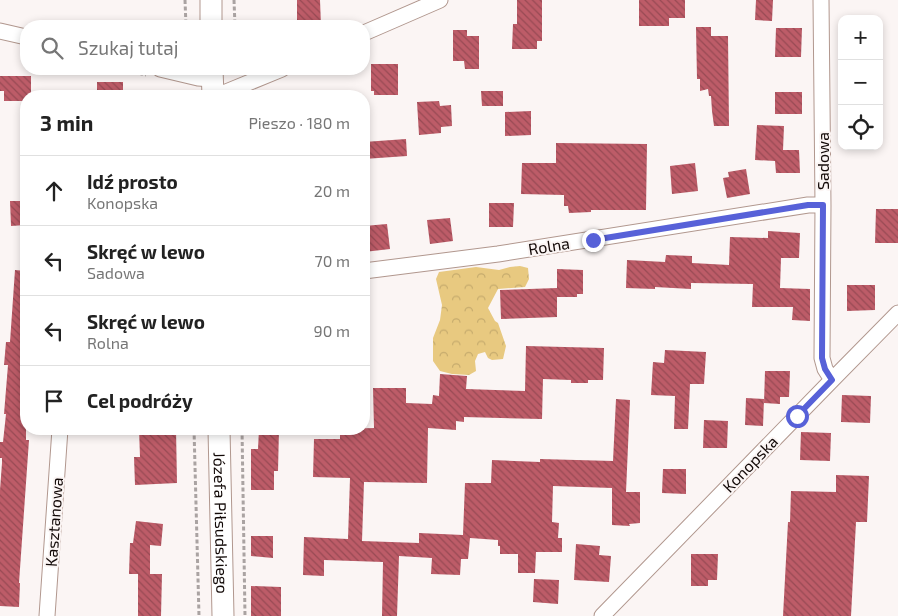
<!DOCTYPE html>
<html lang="pl">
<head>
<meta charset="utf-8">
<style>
	body { margin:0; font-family:"Exo 2",sans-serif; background:#f2f2f2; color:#222 }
	.controls { position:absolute; right:15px; top:15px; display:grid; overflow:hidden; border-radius:10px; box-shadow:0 2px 8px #0003 }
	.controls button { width:45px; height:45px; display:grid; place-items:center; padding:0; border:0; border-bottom:1px solid #e0e0e0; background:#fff; color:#222; font:25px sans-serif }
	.stop { position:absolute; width:15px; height:15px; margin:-11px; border:4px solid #5761d8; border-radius:50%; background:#fff }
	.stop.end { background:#5761d8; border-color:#fff; box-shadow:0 1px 5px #0008 }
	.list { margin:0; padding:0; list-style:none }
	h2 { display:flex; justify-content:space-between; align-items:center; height:65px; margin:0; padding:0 20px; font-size:21px }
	h2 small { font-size:16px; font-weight:400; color:#767676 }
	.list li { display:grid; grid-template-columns:32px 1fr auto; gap:15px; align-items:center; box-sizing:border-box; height:70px; padding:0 20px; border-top:1px solid #e0e0e0 }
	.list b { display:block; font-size:19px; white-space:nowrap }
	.list p { margin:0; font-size:16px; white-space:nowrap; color:#767676 }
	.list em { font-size:16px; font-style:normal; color:#767676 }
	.icon { flex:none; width:28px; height:28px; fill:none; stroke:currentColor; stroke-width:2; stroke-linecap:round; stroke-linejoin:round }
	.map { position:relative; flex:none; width:898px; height:616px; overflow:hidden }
	.search { position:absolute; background:#fff; box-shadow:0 2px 8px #0003; left:20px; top:20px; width:350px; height:55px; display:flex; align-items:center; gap:12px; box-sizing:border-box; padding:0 18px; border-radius:20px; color:#767676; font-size:19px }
	.panel { position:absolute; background:#fff; box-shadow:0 2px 8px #0003; left:20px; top:90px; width:350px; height:345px; border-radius:20px }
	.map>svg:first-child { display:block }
	.forest { fill:url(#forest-crowns) }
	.building { fill:url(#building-back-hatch) }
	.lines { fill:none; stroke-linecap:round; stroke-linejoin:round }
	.street-casing { stroke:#b1978e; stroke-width:17 }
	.secondary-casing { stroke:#b1978e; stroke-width:23 }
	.path { stroke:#aaa3a2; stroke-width:3; stroke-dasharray:4 2.5; stroke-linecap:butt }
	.street { stroke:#fff; stroke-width:15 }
	.secondary { stroke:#fff; stroke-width:21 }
	.route { stroke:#5761d8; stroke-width:6 }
	.labels { text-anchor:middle; stroke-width:4; stroke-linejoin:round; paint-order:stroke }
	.street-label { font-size:16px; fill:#120907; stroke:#fbf5f4 }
</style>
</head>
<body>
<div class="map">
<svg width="898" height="616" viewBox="0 0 898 616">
	<defs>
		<pattern id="forest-crowns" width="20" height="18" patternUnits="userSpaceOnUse" patternTransform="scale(1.25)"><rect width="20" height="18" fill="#e8c980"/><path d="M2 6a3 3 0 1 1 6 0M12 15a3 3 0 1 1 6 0" fill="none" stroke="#c6ab6d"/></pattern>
		<pattern id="building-back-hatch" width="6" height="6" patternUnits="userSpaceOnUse" patternTransform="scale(1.25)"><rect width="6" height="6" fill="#bd5c68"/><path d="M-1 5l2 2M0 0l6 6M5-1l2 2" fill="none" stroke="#984a54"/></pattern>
	</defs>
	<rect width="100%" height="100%" fill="#fbf5f4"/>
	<path class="forest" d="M520,266L528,268L529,279L525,287L498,289L488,308L495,321L498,323L506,346L503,359L492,360L488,358L485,352L478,354L475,361L476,371L469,375L452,374L440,371L433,361V338L440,320L442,305L436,279L439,272L476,267L499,270L510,267Z"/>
	<path class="building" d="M297,0H320L321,26H297Z
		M517,0H542V41H537V49H512L513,24H517Z
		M639,0H685V18H669V26H639Z
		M756,0H773L772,21L755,20Z
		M696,27H711V36H728L729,126H714L712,111L711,96H709L708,89L700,91V79H697Z
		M776,28H802L801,57H775Z
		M453,30H467V36H479V69H465L464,61H453Z
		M371,64H398V95H374V91H371Z
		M0,76H31V96H26V101H4V91H0Z
		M97,82H123V96H97Z
		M481,91H503V106H482Z
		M775,92H802V114H775Z
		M439,101L440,106L451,105L452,126L441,127V133L419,135L417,102Z
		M531,111V135L505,136V112Z
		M757,125L784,126L783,150H799L800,173H776L775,161L755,160Z
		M406,139L407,156L364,159V142Z
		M556,143L647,144L646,210H591V212L569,213L568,206H564V195L521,194L522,163H556Z
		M695,163L698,191L672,194L670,166Z
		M746,169L750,194L727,198L723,178L729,177L728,172Z
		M10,201H26V225L11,226Z
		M489,203H514L513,227H489Z
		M876,209H898V243H875Z
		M450,218L453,241L430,244L427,220Z
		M387,224L390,249L364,252V226Z
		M768,231L800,233L799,258H781L780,288L810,289V321L792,320L793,307H752L753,284L691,283V289L655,287V289L626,288L627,260L665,262L666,255L692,256V263L729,265L730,237L768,238Z
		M557,269L583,270V294H577V297H557V317L501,319L500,290L557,288Z
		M15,270L26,271V440H29L19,583H20L19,607L0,606V490L2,463V458H0V442H3L6,414H4L8,365H4L6,342H10Z
		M847,285H875V310L847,311Z
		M526,346L604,348L603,380H588V383H571V380L543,379L542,419L464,417V422L456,421V430L428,428L427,483L364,482L362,541L419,543V533L463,535L465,483H491L492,460L540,462V459L613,461L616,399L630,400L626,492H640V523L629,524L630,526L612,525V488L553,486L552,522L559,523L558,538H562V552H536L535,573H518V554H500V546H498V540L470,538L468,559H461L460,575L431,574L432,558L399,556L397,616H382L383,562L324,560V576L303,575L304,537L348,539L350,478L313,477L314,439H340V429L374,428L373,388H406V403L432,404L433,395L439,396L440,374L467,376L466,389L525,391Z
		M665,350L706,352L704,384H690L688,429H674L675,396L651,395L653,362L664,363Z
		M765,371H790L789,397H780V404L764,403Z
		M842,395L871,396L870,423L841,422Z
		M746,398L764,399L763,426L745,425Z
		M704,420L728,421L727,448H703Z
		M139,429H176L177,483L135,485L134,457H140Z
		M259,429H279L278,471H274V490H251V449H258Z
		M801,432L831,433L830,461L800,460Z
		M663,469H686V494L662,493Z
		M836,475L869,476L867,522H856L851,616H783L788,522H790L791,491L836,492Z
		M136,521L163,524L161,546L150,545V574H162L161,616H138V574H140H129L130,543H133Z
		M251,536H273V558L251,556Z
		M576,544L600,546L599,555L611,556L609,582L574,580Z
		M691,554H718L717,580H708V586H691Z
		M534,579L559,580L558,604L533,602Z
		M251,586L281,587V616H251Z"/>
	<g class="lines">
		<g class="street-casing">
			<path id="street" d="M821,0L823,205L822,358L825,369L832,380
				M0,31L26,37
				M364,33L440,0
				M160,69L198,78L212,79
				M212,93L226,92L282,69
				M364,271L498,254L808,205H823
				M47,616L60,429
				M602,616L832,380L898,313"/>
		</g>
		<g class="secondary-casing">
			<g id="secondary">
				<path d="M211,0V26"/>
				<path d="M212,69L213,96"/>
				<path id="s1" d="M219,429L223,616"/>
			</g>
		</g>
		<path class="path" d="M185,0L186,26
			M234,0L235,26
			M120,69L146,75
			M194,429L199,616
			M242,429L245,616"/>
		<use href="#street" class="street"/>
		<use href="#secondary" class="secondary"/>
	</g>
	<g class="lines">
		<path class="route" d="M593,240L808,205H823L822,358L825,369L832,380L797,416"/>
	</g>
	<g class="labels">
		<g class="street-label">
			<text transform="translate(823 161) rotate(-90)" y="6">Sadowa</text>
			<text transform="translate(549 246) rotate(-9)" y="6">Rolna</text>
			<text transform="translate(750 464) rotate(-46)" y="6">Konopska</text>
			<text transform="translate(54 522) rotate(-86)" y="6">Kasztanowa</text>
			<text dy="6" stroke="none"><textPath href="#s1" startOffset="94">Józefa Piłsudskiego</textPath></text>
		</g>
	</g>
</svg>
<div class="controls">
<button>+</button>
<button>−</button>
<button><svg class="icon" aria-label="locate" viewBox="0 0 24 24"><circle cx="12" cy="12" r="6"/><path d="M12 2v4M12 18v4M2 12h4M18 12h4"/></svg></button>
</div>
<div class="stop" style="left:797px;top:416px"></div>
<div class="stop end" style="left:593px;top:240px"></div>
<div class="search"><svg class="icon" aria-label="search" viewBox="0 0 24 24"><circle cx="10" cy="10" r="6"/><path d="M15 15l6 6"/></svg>Szukaj tutaj</div>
<section class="panel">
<h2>3 min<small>Pieszo · 180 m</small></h2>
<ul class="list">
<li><svg class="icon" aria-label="ahead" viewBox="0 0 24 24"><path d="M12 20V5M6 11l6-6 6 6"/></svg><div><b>Idź prosto</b><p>Konopska</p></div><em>20 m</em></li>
<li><svg class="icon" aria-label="left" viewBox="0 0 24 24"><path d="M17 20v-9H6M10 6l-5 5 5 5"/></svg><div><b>Skręć w lewo</b><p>Sadowa</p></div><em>70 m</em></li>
<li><svg class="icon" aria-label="left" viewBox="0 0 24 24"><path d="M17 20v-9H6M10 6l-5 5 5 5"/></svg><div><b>Skręć w lewo</b><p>Rolna</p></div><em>90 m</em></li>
<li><svg class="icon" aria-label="arrive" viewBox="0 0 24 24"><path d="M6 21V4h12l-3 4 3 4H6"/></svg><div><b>Cel podróży</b></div></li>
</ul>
</section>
</div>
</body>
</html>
